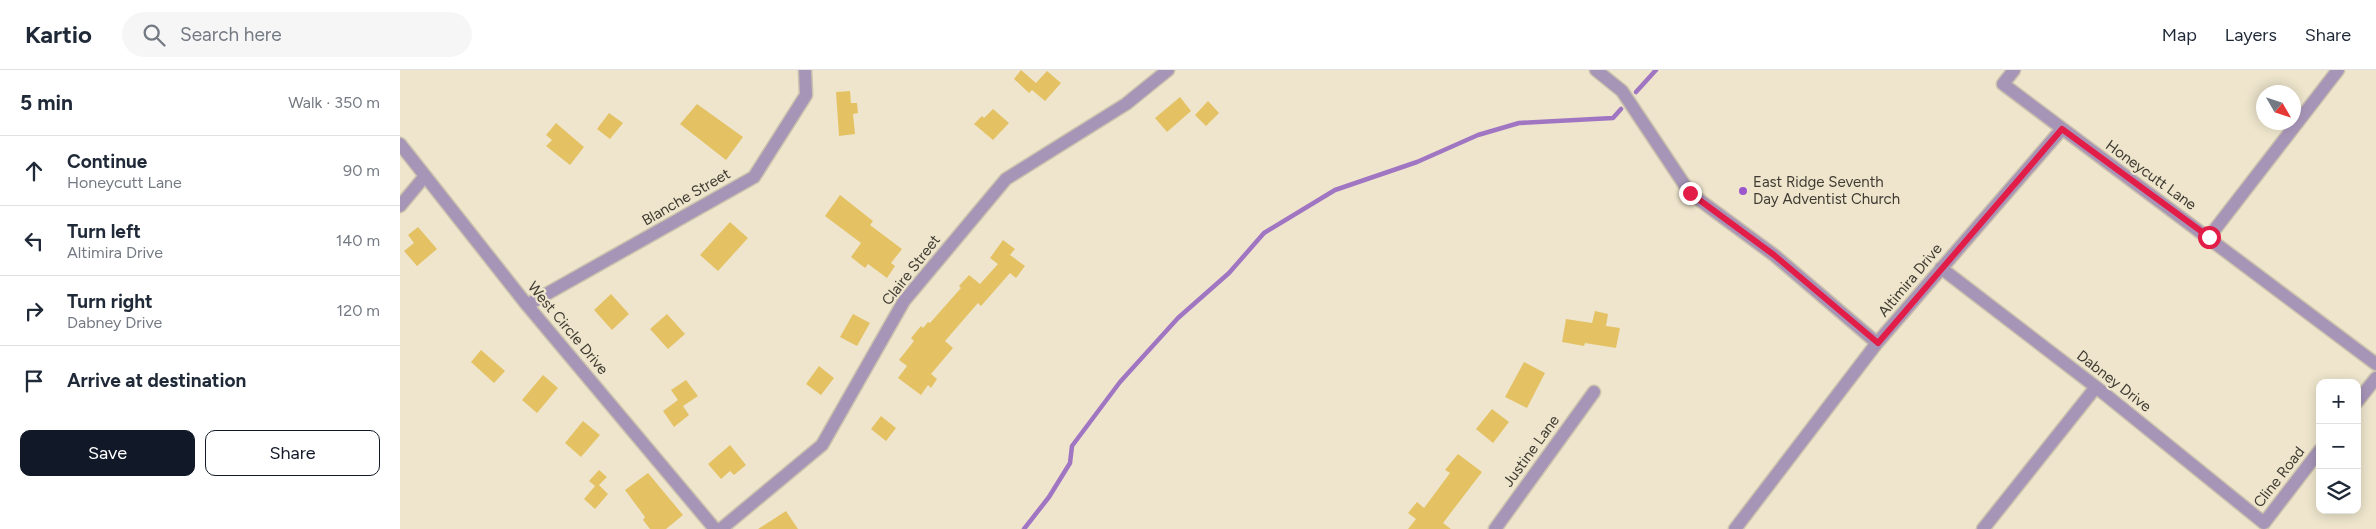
<!DOCTYPE html>
<html lang="en">
<head>
<meta charset="utf-8">
<style>
	body { margin:0; font-family:Figtree,sans-serif; background:#f6f6f7; color:#1f2937 }
	.controls { position:absolute; right:15px; bottom:15px; display:grid; overflow:hidden; border-radius:10px; box-shadow:0 2px 12px #0003 }
	.controls button { width:45px; height:45px; display:grid; place-items:center; padding:0; border:0; border-bottom:1px solid #e0e1e3; background:#fff; color:#1f2937; font:25px sans-serif }
	.compass { position:absolute; left:1856px; top:15px; width:45px; height:45px; border-radius:50%; background:#fff; box-shadow:0 2px 12px #0003; rotate:129deg }
	.stop { position:absolute; width:15px; height:15px; margin:-11px; border:4px solid #e11d48; border-radius:50%; background:#fff }
	.stop.end { background:#e11d48; border-color:#fff; box-shadow:0 1px 5px #0008 }
	.list { margin:0; padding:0; list-style:none }
	h2 { display:flex; justify-content:space-between; align-items:center; height:65px; margin:0; padding:0 20px; font-size:21px }
	h2 small { font-size:16px; font-weight:400; color:#747a83 }
	.list li { display:grid; grid-template-columns:32px 1fr auto; gap:15px; align-items:center; box-sizing:border-box; height:70px; padding:0 20px; border-top:1px solid #e0e1e3 }
	.list b { display:block; font-size:19px; white-space:nowrap }
	.list p { margin:0; font-size:16px; white-space:nowrap; color:#747a83 }
	.list em { font-size:16px; font-style:normal; color:#747a83 }
	.actions { display:flex; gap:10px; padding:15px 20px }
	.actions a { flex:1; padding:11px 0; border:1px solid #111827; border-radius:10px; text-align:center; font-size:18px; color:#111827 }
	.actions .main { background:#111827; color:#fff }
	.icon { flex:none; width:28px; height:28px; fill:none; stroke:currentColor; stroke-width:2; stroke-linecap:round; stroke-linejoin:round }
	.map { position:relative; flex:none; width:1976px; height:459px; overflow:hidden }
	header { display:flex; align-items:center; gap:30px; box-sizing:border-box; height:70px; padding:0 25px; background:#fff; border-bottom:1px solid #e0e1e3 }
	header strong { font-size:24px }
	nav { display:flex; gap:28px; margin-inline-start:auto; font-size:18px }
	.search { width:350px; height:45px; background:#f6f6f7; display:flex; align-items:center; gap:12px; box-sizing:border-box; padding:0 18px; border-radius:28px; color:#747a83; font-size:19px }
	main { display:flex }
	aside { flex:1; background:#fff }
	.map>svg:first-child { display:block }
	.lines { fill:none; stroke-linecap:round; stroke-linejoin:round }
	.stream { stroke:#a076c3; stroke-width:4.5 }
	.building { fill:#e4c264 }
	.street-casing { stroke:#cbc3ad; stroke-width:15 }
	.street { stroke:#a795b8; stroke-width:12 }
	.route { stroke:#e11d48; stroke-width:6 }
	.poi-dot { fill:#9b58cd; stroke:#eee5cc; stroke-width:2 }
	.labels { text-anchor:middle; stroke-width:4.5; stroke-linejoin:round; paint-order:stroke }
	.street-label { font-size:15px; fill:#403c33; stroke:#eee5cc }
	.poi-label { font-size:15px; fill:#403c33; stroke:#eee5cc; text-anchor:start }
</style>
</head>
<body>
<header>
<strong>Kartio</strong>
<div class="search"><svg class="icon" aria-label="search" viewBox="0 0 24 24"><circle cx="10" cy="10" r="6"/><path d="M15 15l6 6"/></svg>Search here</div>
<nav><a>Map</a><a>Layers</a><a>Share</a></nav>
</header>
<main>
<aside>
<h2>5 min<small>Walk · 350 m</small></h2>
<ul class="list">
<li><svg class="icon" aria-label="ahead" viewBox="0 0 24 24"><path d="M12 20V5M6 11l6-6 6 6"/></svg><div><b>Continue</b><p>Honeycutt Lane</p></div><em>90 m</em></li>
<li><svg class="icon" aria-label="left" viewBox="0 0 24 24"><path d="M17 20v-9H6M10 6l-5 5 5 5"/></svg><div><b>Turn left</b><p>Altimira Drive</p></div><em>140 m</em></li>
<li><svg class="icon" aria-label="right" viewBox="0 0 24 24"><path d="M7 20v-9h11M14 6l5 5-5 5"/></svg><div><b>Turn right</b><p>Dabney Drive</p></div><em>120 m</em></li>
<li><svg class="icon" aria-label="arrive" viewBox="0 0 24 24"><path d="M6 21V4h12l-3 4 3 4H6"/></svg><div><b>Arrive at destination</b></div></li>
</ul>
<div class="actions"><a class="main">Save</a><a>Share</a></div>
</aside>
<div class="map">
<svg width="1976" height="459" viewBox="0 0 1976 459">
	<rect width="100%" height="100%" fill="#eee5cc"/>
	<g class="lines">
		<path class="stream" d="M1236,22L1256,0
			M624,459L649,427L670,393L672,376L720,312L778,248L829,203L864,163L935,120L1017,92L1078,65L1119,53L1213,48L1221,39"/>
	</g>
	<path class="building" d="M621,0L636,13L647,1L661,13L645,31L632,20L629,23L614,9Z
		M450,21L451,33H457L458,43L453,44L455,64L439,66L436,22Z
		M780,27L791,41L767,62L755,48Z
		M808,31L819,43L806,56L795,45Z
		M297,34L343,67L326,90L280,54Z
		M593,39L609,53L593,70L574,54L582,46L584,48Z
		M209,43L223,53L210,69L197,59Z
		M156,53L184,77L170,95L146,76L152,70L146,65Z
		M440,125L473,151L470,155L502,179L491,193L495,196L487,208L468,194L465,198L451,187L461,173L425,146Z
		M330,152L348,168L318,201L300,185Z
		M18,157L37,179L17,196L4,181L14,173L8,165Z
		M603,170L615,179L610,185L625,196L616,208L610,203L581,236L578,233L545,271L553,278L531,304L537,309L531,318L528,315L521,325L498,308L507,296L499,290L514,271L511,268L521,256L523,258L528,252L530,253L561,218L559,216L569,205L580,214L598,194L590,188Z
		M211,224L229,244L212,260L194,240Z
		M1195,241L1208,244L1206,256L1220,258L1216,278L1185,273L1184,276L1162,272L1166,249L1192,253Z
		M267,244L285,264L268,279L250,259Z
		M453,244L470,253L457,276L440,267Z
		M81,280L105,301L94,313L71,292Z
		M1124,292L1145,303L1127,338L1105,327Z
		M419,296L434,308L421,325L406,314Z
		M143,305L158,318L137,343L122,330Z
		M286,310L298,326L283,336L289,345L274,357L263,341L278,330L271,320Z
		M1092,339L1109,352L1093,373L1076,359Z
		M481,346L496,358L486,371L471,359Z
		M183,351L200,365L181,387L165,373Z
		M330,375L346,395L334,405L330,401L321,409L308,394Z
		M1058,384L1082,402L1043,453L1051,459H1008L1016,449L1008,443L1017,432L1024,438L1050,403L1045,400Z
		M199,400L207,407L199,415L208,424L195,439L184,429L195,416L189,411Z
		M248,403L283,445L266,459H250L243,450L245,447L225,420Z
		M386,441L398,459H358Z"/>
	<g class="lines">
		<g class="street-casing">
			<path id="street" d="M1196,0L1222,21L1290,123L1374,185L1477,273
				M1614,0L1603,14L1976,294
				M0,74L127,235L315,459
				M0,136L25,106
				M1809,167L1938,0
				M1541,198L1696,317L1864,453L1920,380
				M127,235L354,107L406,25L405,0
				M1957,332L1976,308
				M321,459L422,375L504,231L606,109L726,34L768,0
				M1095,459L1194,322
				M1335,459L1477,273L1662,59
				M1583,459L1696,317"/>
		</g>
		<use href="#street" class="street"/>
	</g>
	<g class="lines">
		<path class="route" d="M1290,123L1374,185L1478,273L1662,59L1809,167"/>
	</g>
	<circle class="poi-dot" cx="1343" cy="121" r="5"/>
	<g class="labels">
		<g class="street-label">
			<text transform="translate(1751 105) rotate(36)" y="5">Honeycutt Lane</text>
			<text transform="translate(286 127) rotate(-30)" y="5">Blanche Street</text>
			<text transform="translate(511 200) rotate(-52)" y="5">Claire Street</text>
			<text transform="translate(1510 210) rotate(-50)" y="5">Altimira Drive</text>
			<text transform="translate(168 258) rotate(50)" y="5">West Circle Drive</text>
			<text transform="translate(1714 311) rotate(38)" y="5">Dabney Drive</text>
			<text transform="translate(1131 381) rotate(-54)" y="5">Justine Lane</text>
			<text transform="translate(1879 407) rotate(-52)" y="5">Cline Road</text>
		</g>
		<g class="poi-label">
			<text x="1353" y="117">East Ridge Seventh<tspan x="1353" dy="17">Day Adventist Church</tspan></text>
		</g>
	</g>
</svg>
<div class="controls">
<button>+</button>
<button>−</button>
<button><svg class="icon" aria-label="layers" viewBox="0 0 24 24"><path d="M12 4l9 5-9 5-9-5zM3 14l9 5 9-5"/></svg></button>
</div>
<svg class="compass" viewBox="-18 -18 36 36"><path d="M0-13l5 13h-10z" fill="#e53935"/><path d="M0 13l5-13h-10z" fill="#747a83"/></svg>
<div class="stop" style="left:1809px;top:167px"></div>
<div class="stop end" style="left:1290px;top:123px"></div>
</div>
</main>
</body>
</html>
